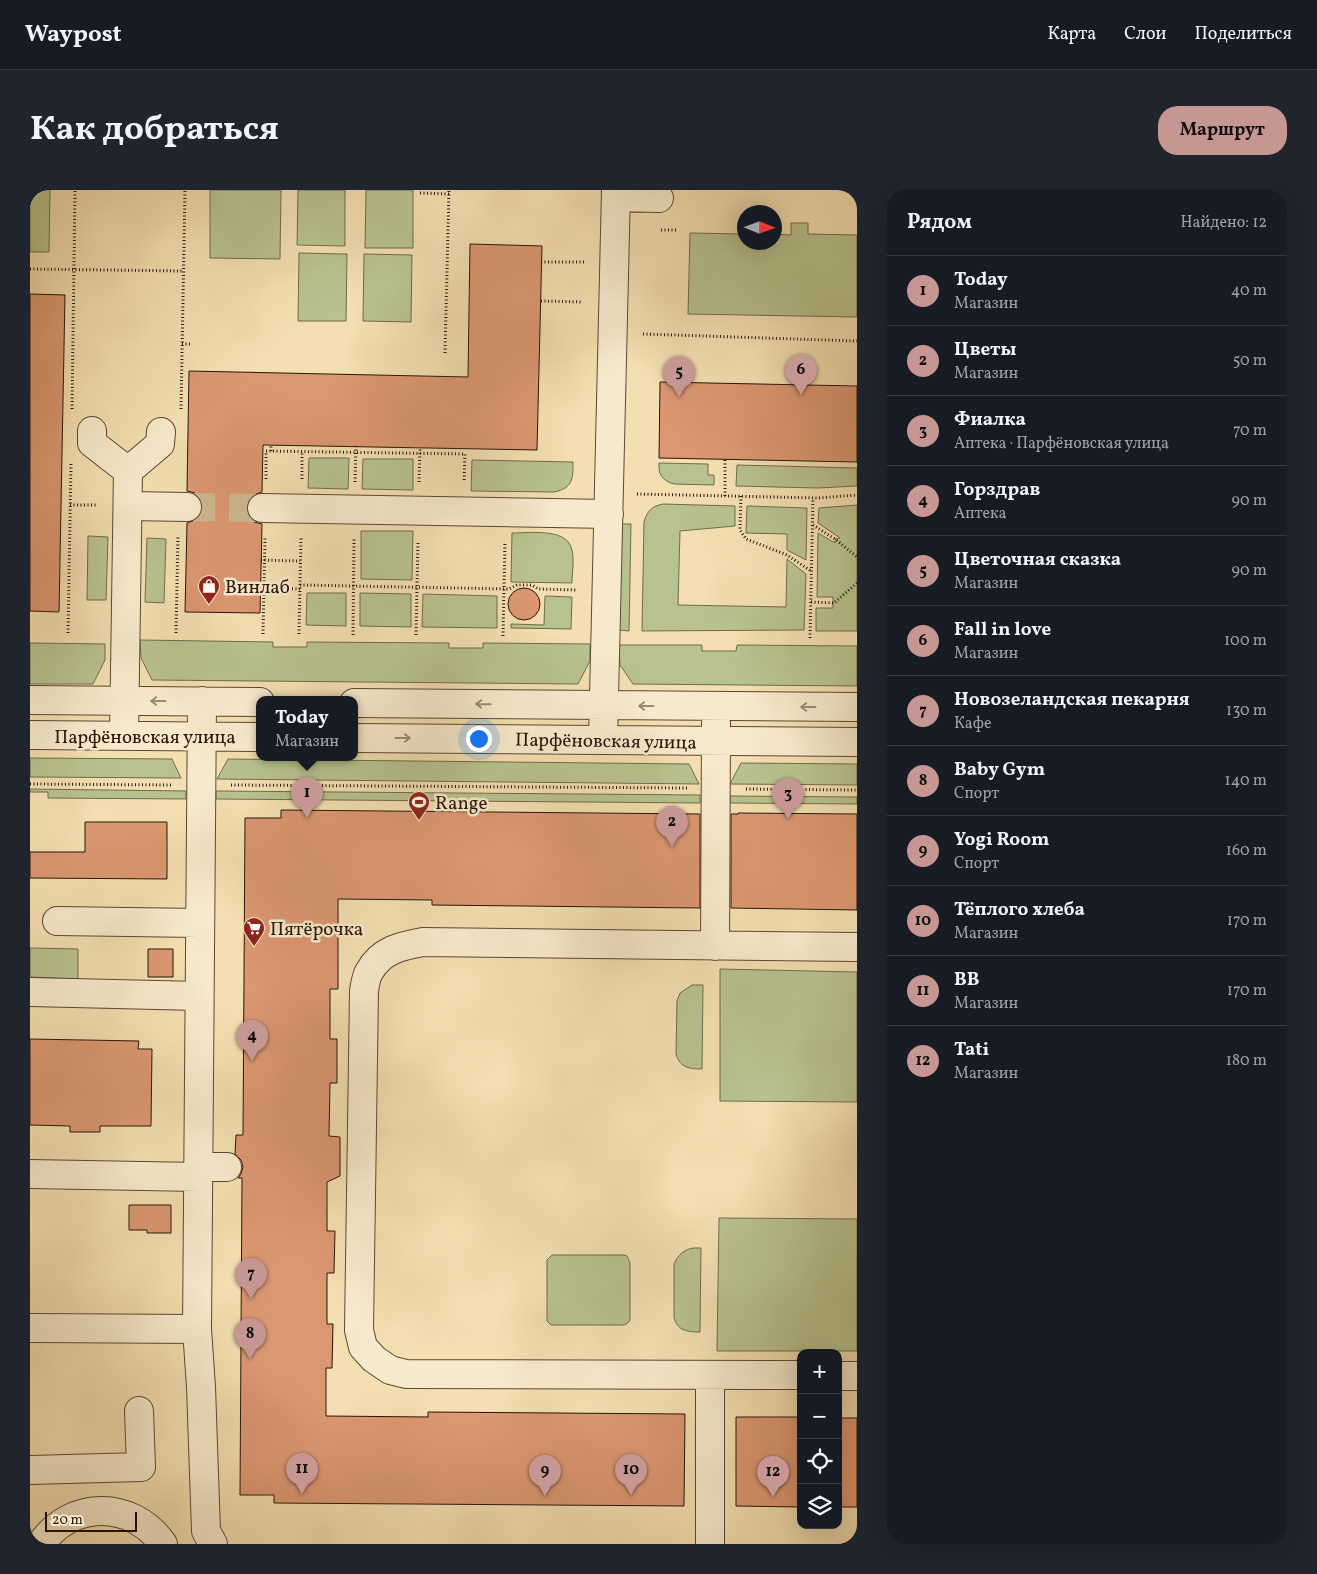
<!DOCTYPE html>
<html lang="ru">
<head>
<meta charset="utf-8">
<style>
	body { margin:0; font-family:Vollkorn,serif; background:#20242c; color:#f1f3f6 }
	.controls { position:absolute; right:15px; bottom:15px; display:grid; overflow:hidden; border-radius:10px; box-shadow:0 5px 20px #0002 }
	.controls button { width:45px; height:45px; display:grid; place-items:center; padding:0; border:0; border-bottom:1px solid #363941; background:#171b24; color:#f1f3f6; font:25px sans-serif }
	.compass { position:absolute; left:707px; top:15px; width:45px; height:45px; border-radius:50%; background:#171b24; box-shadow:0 5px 20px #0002; rotate:91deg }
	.scale { position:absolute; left:15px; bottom:12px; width:92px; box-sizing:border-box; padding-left:5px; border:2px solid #2a140a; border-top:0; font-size:14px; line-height:18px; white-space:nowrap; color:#2a140a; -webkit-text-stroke:4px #f7eacc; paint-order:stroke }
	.you { position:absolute; left:448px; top:548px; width:18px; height:18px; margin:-12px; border:4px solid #fff; border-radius:50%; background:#1a73e8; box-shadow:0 0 0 8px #1a73e833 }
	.badge { display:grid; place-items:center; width:32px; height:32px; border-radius:50%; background:#c59692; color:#111; font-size:16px; font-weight:700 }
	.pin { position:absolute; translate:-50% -41px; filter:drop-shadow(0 1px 2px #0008) }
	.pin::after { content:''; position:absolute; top:26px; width:18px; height:15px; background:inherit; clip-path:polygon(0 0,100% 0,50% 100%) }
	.popup { position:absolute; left:226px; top:506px; width:102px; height:65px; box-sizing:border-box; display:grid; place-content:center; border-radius:10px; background:#171b24; filter:drop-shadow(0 1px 4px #0005); font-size:16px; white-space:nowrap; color:#9ea1a6 }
	.popup b { font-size:19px; color:#f1f3f6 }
	.popup::after { content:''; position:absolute; left:50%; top:100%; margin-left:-10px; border:10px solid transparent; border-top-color:#171b24 }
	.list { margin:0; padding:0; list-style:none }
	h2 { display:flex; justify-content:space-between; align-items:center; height:65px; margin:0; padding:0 20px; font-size:21px }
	h2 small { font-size:16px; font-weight:400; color:#9ea1a6 }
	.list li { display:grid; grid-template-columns:32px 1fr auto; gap:15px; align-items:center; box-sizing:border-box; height:70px; padding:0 20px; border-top:1px solid #363941 }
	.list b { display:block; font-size:19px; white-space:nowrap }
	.list p { margin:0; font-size:16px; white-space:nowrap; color:#9ea1a6 }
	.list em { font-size:16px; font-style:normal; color:#9ea1a6 }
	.icon { flex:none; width:28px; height:28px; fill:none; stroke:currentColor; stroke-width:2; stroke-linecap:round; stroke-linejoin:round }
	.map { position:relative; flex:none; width:827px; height:1354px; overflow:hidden; border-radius:20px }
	header { display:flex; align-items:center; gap:30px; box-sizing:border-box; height:70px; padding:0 25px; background:#171b24; border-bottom:1px solid #363941 }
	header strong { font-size:24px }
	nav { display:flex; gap:28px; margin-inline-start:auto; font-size:18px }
	.intro { display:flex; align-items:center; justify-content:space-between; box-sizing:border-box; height:120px; padding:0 30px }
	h1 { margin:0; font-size:35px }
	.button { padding:12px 22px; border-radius:20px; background:#c59692; color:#111; font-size:18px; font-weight:700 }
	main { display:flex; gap:30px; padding:0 30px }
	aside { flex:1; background:#171b24; border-radius:20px; box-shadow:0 5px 20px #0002 }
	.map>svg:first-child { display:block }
	.green { fill:#b8c28e; stroke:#716b4c }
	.building { fill:#db9771; stroke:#2a140a }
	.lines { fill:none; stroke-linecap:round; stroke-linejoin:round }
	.minor-tunnel { stroke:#cbb690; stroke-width:28; stroke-dasharray:28 14; stroke-linecap:butt }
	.minor-casing { stroke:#5c4734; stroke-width:30 }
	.path { stroke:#2a140a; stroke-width:3; stroke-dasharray:1 2.5; stroke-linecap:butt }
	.minor { stroke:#f7eacc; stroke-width:28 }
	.oneway { stroke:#9b8a75 }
	.labels { text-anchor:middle; stroke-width:5; stroke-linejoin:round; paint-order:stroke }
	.poi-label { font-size:19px; fill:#2a140a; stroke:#f7eacc; text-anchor:start }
	.street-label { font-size:19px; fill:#2a140a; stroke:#f7eacc }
</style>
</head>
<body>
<header>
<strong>Waypost</strong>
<nav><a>Карта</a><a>Слои</a><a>Поделиться</a></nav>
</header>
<div class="intro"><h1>Как добраться</h1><a class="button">Маршрут</a></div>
<main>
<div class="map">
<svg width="827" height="1354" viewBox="0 0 827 1354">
	<rect width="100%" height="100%" fill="#f3dfb1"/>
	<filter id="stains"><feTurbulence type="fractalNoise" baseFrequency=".004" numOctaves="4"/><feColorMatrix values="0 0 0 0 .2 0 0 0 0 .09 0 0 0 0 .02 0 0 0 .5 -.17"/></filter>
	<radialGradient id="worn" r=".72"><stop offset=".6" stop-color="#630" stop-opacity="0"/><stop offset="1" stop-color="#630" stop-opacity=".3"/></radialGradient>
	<path class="green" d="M0,0H20L19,62H0Z
		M180,0H251L250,69L180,68Z
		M268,0H315V56L267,55Z
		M336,0H383V58H335Z
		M761,33H778V44L827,45V127L658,124L660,43L714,44V52H744L745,44L761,45Z
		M269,63L317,64L316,131H268Z
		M334,64L382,65L381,132L333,131Z
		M279,268H319L318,299L278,298Z
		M333,269H383V300L332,299Z
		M442,270L543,272C543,289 543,298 524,302L441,301Z
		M629,273L678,274V285H684V295L644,294C633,291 628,285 629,273Z
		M707,275L827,278V296L788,298L706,296Z
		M633,314L705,316V336L650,341L648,415L756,417L757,369L776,384L774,440L612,441L614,332C617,321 622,316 633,314Z
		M827,315V441H786V418H803V407H787L788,343L805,353V349L810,348L788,333L789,318Z
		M717,316L777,318L776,370L757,360V344L716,343Z
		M590,334H601L599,441L589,440Z
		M331,341H383L382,390L331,389Z
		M482,343C498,343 535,338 541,357C545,367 542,382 542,393L481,392Z
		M58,346L78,347L76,410H57Z
		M117,348L136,349L134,413L115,412Z
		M277,403H316V436L276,435Z
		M330,403L381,404V437L330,436Z
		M393,404L467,406V438L392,437Z
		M515,406L542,407L541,439L481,438V434L514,435Z
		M110,450L243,452V457H277V452L419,453V458H453V453L560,454V471L548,494L122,490L111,468Z
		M0,453L75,454V470L63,494H0Z
		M589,455H672V461H706L707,455L827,456V496L603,494L590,475Z
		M0,568L142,569L151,588L0,587Z
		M198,569L659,574L669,594L187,589Z
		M711,573L827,574V595L700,594Z
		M0,599L156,601V609L18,608V602H0Z
		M186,601L670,605V613L186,609Z
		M700,606L827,607V614L700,613Z
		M0,758L48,759V789L0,787Z
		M690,779L827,782V912L690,911Z
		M662,795H673L672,879C660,879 650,878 646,864L647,811L650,803Z
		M689,1028L827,1029V1161H687Z
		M664,1058H671L670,1142C658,1142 647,1141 644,1127V1074C648,1065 654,1059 664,1058Z
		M522,1065H594L597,1066L600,1073V1130L598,1133L594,1135H521L517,1131V1070Z"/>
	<path class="building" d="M440,54L512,56L507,260L233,255L232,302L224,305L218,310L216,317L219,326L224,332L232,334L230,423L155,422L157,333L165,330L170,325L173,318L170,309L165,303L157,301L159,181L438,187Z
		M0,104L35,105L29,422L0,421Z
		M630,192L827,196V272L629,268Z
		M478 414a16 16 0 1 1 32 0a16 16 0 1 1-32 0Z
		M251,620L670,624V718L402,715V710L308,709V799H300V849H307V893H300L299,946L310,947V986L297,992V1041H305L304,1083H297V1134H303L302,1178H296V1226L398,1227V1222L655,1224L654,1316L244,1313V1305H210L212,988H208L211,984L213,977L211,970L205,964L206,945H213L215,628H251Z
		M708,623L827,624V720L701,718V624H708Z
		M55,632H137V689L0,688V662H55Z
		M118,759H143V787H118Z
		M0,849L109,851L108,859H122L121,936H70V942H40V936L0,935Z
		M99,1015H141V1043H117V1040H99Z
		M706,1227H771V1317L706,1316Z
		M808,1228H827V1317H808Z"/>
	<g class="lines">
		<path class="minor-tunnel" d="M157,317L232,318"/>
		<g class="minor-casing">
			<path id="minor" d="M586,7L629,8
				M62,241V253L98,281L130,254L131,242
				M98,316L157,317
				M232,318L579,324
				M0,510L230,512
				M172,511L167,1139L171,1197L176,1341L183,1354
				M324,513L827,517
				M0,545L230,547
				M94,546L98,281
				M324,548L827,552
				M573,550L586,0
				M27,731L169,733
				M685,756L686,533
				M0,802L169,806
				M168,977H197
				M0,984L168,987
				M0,1138L167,1139
				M771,1185L376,1184L360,1180L344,1169L333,1157L329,1140L334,801C335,795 336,787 339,782C351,760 371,756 393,752L827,757
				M808,1186H827
				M0,1280L111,1277L109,1221
				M11,1354C41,1310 102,1310 133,1354
				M680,1354V1185"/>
		</g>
		<path class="path" d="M390,3L419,4
			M631,40H646
			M511,72H554
			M0,79L153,81
			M511,111L553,112
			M613,144L827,151
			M152,154H160
			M415,163L419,0
			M42,219L45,0
			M151,219L155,0
			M241,261V255
			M236,289V261L435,264L434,292
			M272,289V262
			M325,292L326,256
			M389,292L390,258
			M607,304L788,308L827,305
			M695,306V270
			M711,306L710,340L716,349L757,365L781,381
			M40,315H67
			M783,335L805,349L827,367
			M231,370L270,371
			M270,395L479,399L487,395H502L508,399L547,400
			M234,398L270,399
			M781,412L804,413L827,393
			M38,443L41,273
			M146,443L148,346
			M233,444L235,347
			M269,444L271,347
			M323,445L324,348
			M386,445L388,351
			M473,446L475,352
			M780,448L783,308
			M0,594L142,595
			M201,595L657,598
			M716,599L827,600"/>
		<use href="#minor" class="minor"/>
	</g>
	<defs><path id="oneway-shaft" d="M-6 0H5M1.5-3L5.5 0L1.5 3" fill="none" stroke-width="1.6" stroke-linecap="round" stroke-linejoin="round" transform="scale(1.25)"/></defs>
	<g class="oneway">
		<use href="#oneway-shaft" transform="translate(128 511) rotate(-180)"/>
		<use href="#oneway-shaft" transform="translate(453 514) rotate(-179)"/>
		<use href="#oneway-shaft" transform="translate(616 516) rotate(-180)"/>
		<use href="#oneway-shaft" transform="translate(778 517) rotate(-180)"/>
		<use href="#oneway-shaft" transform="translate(373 548)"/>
	</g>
	<defs>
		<g id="shop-pin" transform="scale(1.125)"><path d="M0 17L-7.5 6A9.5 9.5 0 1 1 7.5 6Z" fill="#8f2418" stroke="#f7eacc"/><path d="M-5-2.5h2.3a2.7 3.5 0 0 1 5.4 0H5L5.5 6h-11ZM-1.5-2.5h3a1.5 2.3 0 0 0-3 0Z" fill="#fff"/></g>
		<g id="stadium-pin" transform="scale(1.125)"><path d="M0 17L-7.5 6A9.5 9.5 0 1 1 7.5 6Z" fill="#8f2418" stroke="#f7eacc"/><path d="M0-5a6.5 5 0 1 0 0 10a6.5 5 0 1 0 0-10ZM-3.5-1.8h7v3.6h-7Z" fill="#fff"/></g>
		<g id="supermarket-pin" transform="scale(1.125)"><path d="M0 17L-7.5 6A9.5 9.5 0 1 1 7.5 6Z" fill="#8f2418" stroke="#f7eacc"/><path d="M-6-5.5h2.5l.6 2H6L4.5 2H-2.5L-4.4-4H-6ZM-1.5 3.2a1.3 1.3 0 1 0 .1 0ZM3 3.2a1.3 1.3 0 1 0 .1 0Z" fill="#fff"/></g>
	</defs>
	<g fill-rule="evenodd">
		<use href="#shop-pin" x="179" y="396"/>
		<use href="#stadium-pin" x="389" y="612"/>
		<use href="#supermarket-pin" x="224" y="738"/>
	</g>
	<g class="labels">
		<g class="poi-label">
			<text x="195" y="403">Винлаб</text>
			<text x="405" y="619">Range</text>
			<text x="240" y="745">Пятёрочка</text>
		</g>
		<g class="street-label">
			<text x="115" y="553">Парфёновская улица</text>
			<text transform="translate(576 550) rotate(1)" y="7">Парфёновская улица</text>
		</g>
	</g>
	<rect width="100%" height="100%" filter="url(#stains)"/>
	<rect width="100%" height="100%" fill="url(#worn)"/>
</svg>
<div class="controls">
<button>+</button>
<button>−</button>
<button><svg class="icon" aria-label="locate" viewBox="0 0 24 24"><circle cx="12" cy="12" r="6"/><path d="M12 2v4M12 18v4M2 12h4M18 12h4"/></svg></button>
<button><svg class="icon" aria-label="layers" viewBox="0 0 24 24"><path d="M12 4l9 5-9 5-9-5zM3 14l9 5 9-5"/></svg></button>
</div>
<svg class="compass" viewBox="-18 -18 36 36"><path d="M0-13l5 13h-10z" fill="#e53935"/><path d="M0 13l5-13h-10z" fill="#9ea1a6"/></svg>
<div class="scale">20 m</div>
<div class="you"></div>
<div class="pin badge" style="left:277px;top:628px">1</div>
<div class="popup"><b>Today</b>Магазин</div>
<div class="pin badge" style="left:642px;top:657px">2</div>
<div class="pin badge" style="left:758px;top:629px">3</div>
<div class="pin badge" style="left:222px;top:871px">4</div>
<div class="pin badge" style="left:649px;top:207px">5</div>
<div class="pin badge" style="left:771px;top:205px">6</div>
<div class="pin badge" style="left:221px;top:1109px">7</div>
<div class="pin badge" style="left:220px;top:1169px">8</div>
<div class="pin badge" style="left:515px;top:1306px">9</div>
<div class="pin badge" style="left:601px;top:1305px">10</div>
<div class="pin badge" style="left:272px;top:1304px">11</div>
<div class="pin badge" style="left:743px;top:1307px">12</div>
</div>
<aside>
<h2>Рядом<small>Найдено: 12</small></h2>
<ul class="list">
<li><span class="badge">1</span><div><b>Today</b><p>Магазин</p></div><em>40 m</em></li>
<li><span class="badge">2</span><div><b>Цветы</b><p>Магазин</p></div><em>50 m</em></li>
<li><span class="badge">3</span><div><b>Фиалка</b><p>Аптека · Парфёновская улица</p></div><em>70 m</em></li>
<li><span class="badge">4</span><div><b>Горздрав</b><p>Аптека</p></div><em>90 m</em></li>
<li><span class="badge">5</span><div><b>Цветочная сказка</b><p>Магазин</p></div><em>90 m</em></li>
<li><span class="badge">6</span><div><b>Fall in love</b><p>Магазин</p></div><em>100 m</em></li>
<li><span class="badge">7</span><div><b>Новозеландская пекарня</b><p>Кафе</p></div><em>130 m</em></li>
<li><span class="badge">8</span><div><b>Baby Gym</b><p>Спорт</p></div><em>140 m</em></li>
<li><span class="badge">9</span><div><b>Yogi Room</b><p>Спорт</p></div><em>160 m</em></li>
<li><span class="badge">10</span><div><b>Тёплого хлеба</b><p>Магазин</p></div><em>170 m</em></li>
<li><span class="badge">11</span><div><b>BB</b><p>Магазин</p></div><em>170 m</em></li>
<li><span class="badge">12</span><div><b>Tati</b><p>Магазин</p></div><em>180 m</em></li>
</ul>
</aside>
</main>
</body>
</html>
